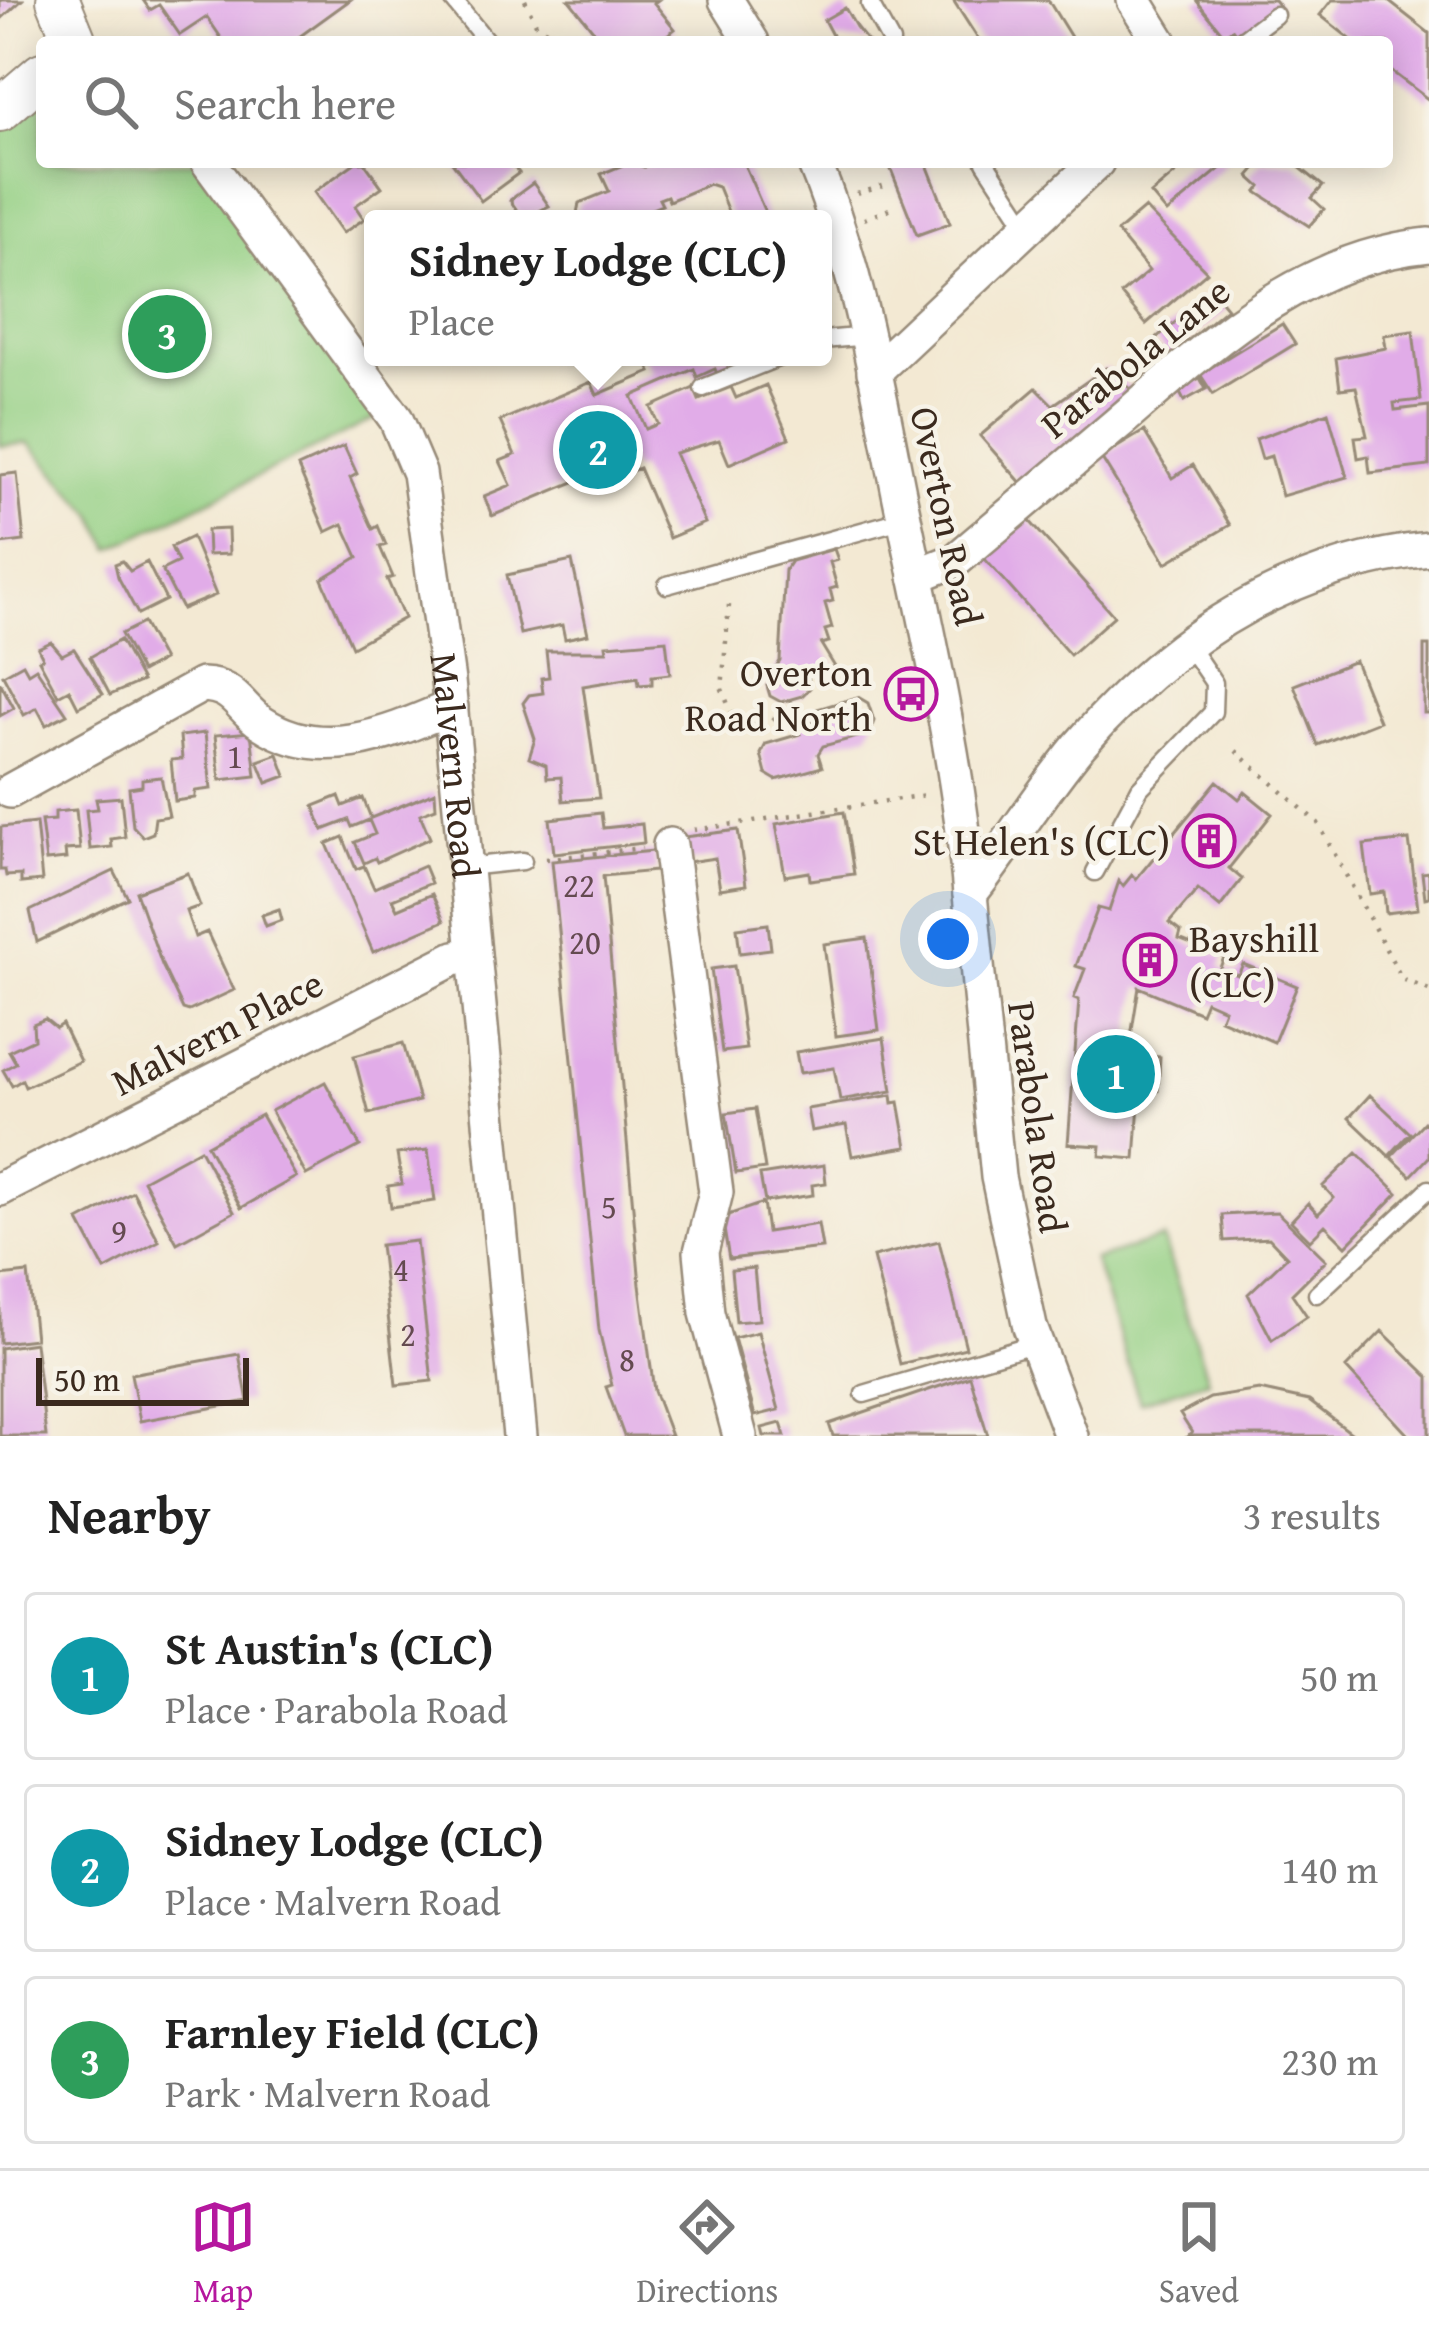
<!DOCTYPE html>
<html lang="en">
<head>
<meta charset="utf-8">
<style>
	body { margin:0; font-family:"Gentium Book Plus",serif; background:#f2f2f2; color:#222 }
	.scale { position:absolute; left:36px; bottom:30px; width:213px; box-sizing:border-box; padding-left:12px; border:6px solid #3b2a1e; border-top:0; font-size:33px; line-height:42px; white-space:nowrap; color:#3b2a1e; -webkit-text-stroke:9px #f7f3e8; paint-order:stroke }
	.you { position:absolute; left:948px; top:939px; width:42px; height:42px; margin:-30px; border:9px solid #fff; border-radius:50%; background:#1a73e8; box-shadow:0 0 0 18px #1a73e833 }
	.badge { display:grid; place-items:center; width:78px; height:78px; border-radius:50%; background:#b5179e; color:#fff; font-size:39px; font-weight:700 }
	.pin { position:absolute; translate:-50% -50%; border:6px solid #fff; box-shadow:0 3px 12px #0006 }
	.popup { position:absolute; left:364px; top:210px; width:468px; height:156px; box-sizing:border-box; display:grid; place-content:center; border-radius:12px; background:#fff; filter:drop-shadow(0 3px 9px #0005); font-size:39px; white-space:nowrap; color:#767676 }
	.popup b { font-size:45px; color:#222 }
	.popup::after { content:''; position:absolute; left:50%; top:100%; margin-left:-24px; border:24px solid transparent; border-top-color:#fff }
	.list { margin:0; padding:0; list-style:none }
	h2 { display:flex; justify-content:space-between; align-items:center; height:156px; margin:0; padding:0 48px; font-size:51px }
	h2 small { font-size:39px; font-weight:400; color:#767676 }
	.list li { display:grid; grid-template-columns:78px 1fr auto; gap:36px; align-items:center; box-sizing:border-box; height:168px; margin:0 24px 24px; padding:0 24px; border:3px solid #e0e0e0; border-radius:12px }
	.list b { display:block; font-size:45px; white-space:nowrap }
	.list p { margin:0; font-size:39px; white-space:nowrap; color:#767676 }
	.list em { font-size:39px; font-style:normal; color:#767676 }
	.icon { flex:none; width:66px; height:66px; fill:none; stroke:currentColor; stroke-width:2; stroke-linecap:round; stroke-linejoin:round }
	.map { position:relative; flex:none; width:1429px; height:1436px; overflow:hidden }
	.search { position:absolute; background:#fff; box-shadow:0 6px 30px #0003; left:36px; right:36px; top:36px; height:132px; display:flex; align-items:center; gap:30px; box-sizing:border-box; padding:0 42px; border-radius:12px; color:#767676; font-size:45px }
	.sheet { height:732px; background:#fff }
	nav { display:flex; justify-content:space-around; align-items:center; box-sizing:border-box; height:168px; border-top:3px solid #e0e0e0; background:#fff; font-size:33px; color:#767676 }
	nav a { display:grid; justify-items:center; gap:6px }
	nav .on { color:#b5179e }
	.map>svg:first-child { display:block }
	.green { fill:#95d085; stroke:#687d52; stroke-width:3 }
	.building { fill:#e1ace8 }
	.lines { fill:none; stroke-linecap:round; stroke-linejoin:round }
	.service-casing { stroke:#978a78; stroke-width:21 }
	.minor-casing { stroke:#978a78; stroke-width:38 }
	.tertiary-casing { stroke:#978a78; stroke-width:46 }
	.path { stroke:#978a78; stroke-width:4.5; stroke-dasharray:3 9; stroke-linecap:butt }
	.service { stroke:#fff; stroke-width:16 }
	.minor { stroke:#fff; stroke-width:33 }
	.tertiary { stroke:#fff; stroke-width:42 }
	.labels { text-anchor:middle; stroke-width:9; stroke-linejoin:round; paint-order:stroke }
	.number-label { font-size:33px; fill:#644a50 }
	.street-label { font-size:39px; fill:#3b2a1e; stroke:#f7f3e8 }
	.poi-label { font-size:39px; fill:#3b2a1e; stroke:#f7f3e8; text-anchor:end }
</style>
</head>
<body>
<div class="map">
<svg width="1429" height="1436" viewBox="0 0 1429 1436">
	<rect width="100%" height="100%" fill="#f7f3e8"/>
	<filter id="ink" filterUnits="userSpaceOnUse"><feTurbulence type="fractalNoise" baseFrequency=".00833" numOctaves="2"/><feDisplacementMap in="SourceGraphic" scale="24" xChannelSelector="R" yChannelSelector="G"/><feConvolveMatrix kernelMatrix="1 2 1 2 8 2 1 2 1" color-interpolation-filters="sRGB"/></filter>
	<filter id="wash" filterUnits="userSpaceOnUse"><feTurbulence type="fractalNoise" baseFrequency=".004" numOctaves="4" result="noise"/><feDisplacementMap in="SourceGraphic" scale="48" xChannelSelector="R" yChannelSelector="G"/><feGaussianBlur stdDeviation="2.7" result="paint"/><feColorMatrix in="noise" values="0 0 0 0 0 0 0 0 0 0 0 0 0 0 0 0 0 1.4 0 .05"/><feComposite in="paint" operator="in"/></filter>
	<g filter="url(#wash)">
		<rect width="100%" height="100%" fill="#f3e9d3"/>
		<path class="green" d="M42,74V162H208L390,411L111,549L94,515L29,443L0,446V110Z
			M1163,1238L1208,1380L1140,1402L1094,1260Z"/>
		<g id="blocks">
			<path class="building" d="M0,0H22L0,20Z
				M143,0H350L292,42H224L207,17L180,35L159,5L150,10Z
				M569,0H658L654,3L675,29L658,42H588L597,35Z
				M953,0H1048L1074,42H980Z
				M1196,0H1274L1279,6L1239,38L1232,29L1224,35Z
				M1332,0H1387L1429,33V100L1387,68V42H1354L1320,15Z
				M845,8L856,27L868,42L834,39L824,20Z
				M356,162H364L382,187L355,206L364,219L343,233L314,192Z
				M452,162H510L519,173L481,201Z
				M630,162L644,167L652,162H743L768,219H731L718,187L709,184L669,201L667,196L659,199L662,205L628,219H576L579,203L609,191L601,174Z
				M888,162H926L950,223L917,235Z
				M1189,162H1228L1167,213L1151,194Z
				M1261,162H1293L1323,186L1312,198L1324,209L1309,226L1257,192L1261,187L1249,176Z
				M533,183L549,206L523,219L510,200Z
				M1145,208L1207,272L1146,324L1121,294L1149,271L1117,232Z
				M1213,291L1227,308L1170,356L1155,339Z
				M1282,324L1295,344L1213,394L1200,374Z
				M1413,331L1421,400L1394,403L1395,410L1429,406V466L1370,473L1368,456L1358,458L1355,437L1367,436L1356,387L1340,389L1336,358L1386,348L1384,335Z
				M644,357H757L717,374L715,369L697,377L694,369L632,396L646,429L658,424L651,407L694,388L699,400L731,387L736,398L766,385L789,438L729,464L719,440L675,453L705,523L669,538L639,468L634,470L629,459L492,516L484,496L511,485L500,461L515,455L500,421L591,382L597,395L651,372Z
				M1106,368L1138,395L1030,493L980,436L1036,388L1053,405Z
				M1200,378L1206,389L1184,401L1178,389Z
				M1328,412L1347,477L1282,496L1271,456L1262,459L1256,439Z
				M1144,431L1172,478L1193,465L1230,525L1166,563L1101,457Z
				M344,446L357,474L350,478L373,529L378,526L386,545L380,547L393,577L387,579L404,618L352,647L322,579L358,557L343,524L326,532L298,467Z
				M17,473L24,541L0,544V475Z
				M1027,518L1114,616L1070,655L983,557Z
				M228,529L229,554L208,555L207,530Z
				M192,537L216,595L182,609L162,570L178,562L171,547Z
				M834,549L838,560L830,562L837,587L830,589L833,601L825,603L832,628L825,630L829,642L821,644L835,667L808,675L810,688L802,696L781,702L770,696L767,686L777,684L773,673L780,661L785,570L791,561Z
				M122,561L130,571L147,562L166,600L138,614L118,577L115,564Z
				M572,561L588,634L565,639L562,625L520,634L507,575Z
				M143,623L163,660L141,672L121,634Z
				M120,640L142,681L110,695L90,657Z
				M666,640L670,674L652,676V684L639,685L638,677L583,686L599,798L563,801L561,777L547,778L546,765L529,758L535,739L523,703L529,695L543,693L541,678L549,677L546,651H607L606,645Z
				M51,642L62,655L74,649L103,694L78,707L69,689L58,695L39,660L43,658L38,648Z
				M1424,646H1429V713H1424Z
				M1355,661L1379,721L1318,745L1294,685Z
				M23,664L28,673L36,668L67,714L46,725L37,708L24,715L3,675Z
				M0,682L14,708L0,716Z
				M858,697L868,703L874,721L869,734L823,746L818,754L822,767L776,780L766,774L761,754L766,744L800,734L792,717L800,715L804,725L817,721L814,710Z
				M251,732L256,776L220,780L215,735Z
				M205,733L211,789L195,791V798L175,801L171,760L182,759L180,736Z
				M278,754L286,776L267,783L258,761Z
				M161,777L169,816L155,818L153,833L143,837L133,826L129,788L142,786V779Z
				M1217,781L1239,799L1245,792L1272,814L1229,868L1242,879L1220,907L1198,889L1169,923L1181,932L1179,939L1224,957L1220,968L1238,975L1243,964L1297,986L1274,1042L1220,1019L1224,1009L1206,1001L1201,1013L1139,987L1128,1055L1160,1057L1158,1091L1140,1090L1135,1159L1100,1156L1101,1146L1068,1144L1079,1000L1074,998L1085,969L1076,966L1098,908L1109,911L1119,881L1123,886L1132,875L1136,879Z
				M435,792L436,808L420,814L430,838L377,862L375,858L364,863L355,842L375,834L369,820L352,827L349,820L323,830L314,806L339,796L343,806L363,798L371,818Z
				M121,797L125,837L111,839L112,847L90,849L86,810L98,809L96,799Z
				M76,810L80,849L65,850L66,859L46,861L41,821L55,820V812Z
				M844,812L854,874L810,880L809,872L785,876L776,824Z
				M601,813L603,828L642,824L644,843L554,853L550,819Z
				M36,823L42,881L21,883V875L6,876L5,870H0L1,827Z
				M738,830L746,885L720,889L715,858L688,862L684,837Z
				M343,837L356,869L364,866L374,888L424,866L431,883L392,899L397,909L432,894L444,921L373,952L327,844Z
				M1409,840L1418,909L1386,913L1384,892L1370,894L1364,845Z
				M654,851L656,871L603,876L640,1285L654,1391L671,1436H624L606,1387L612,1385L599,1330L552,861Z
				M114,871L128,898L37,942L30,911Z
				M1429,872V897L1425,898L1422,873Z
				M188,873L200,906L186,911L195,937L207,932L234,990L189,1011L183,1009L162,965L136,892Z
				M279,909L282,920L266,926L262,915Z
				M768,924L771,949L740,953L737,928Z
				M867,938L879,1030L836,1036L824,944Z
				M734,966L746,1049L722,1052L711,969Z
				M45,1019L56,1028L62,1024L80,1061L25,1087L22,1080L12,1086L3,1070L16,1063L9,1051L34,1039L33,1024Z
				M884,1038L892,1091L840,1100L834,1068L800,1073L796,1052Z
				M403,1043L419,1101L369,1114L354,1056Z
				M325,1082L360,1146L306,1175L271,1111Z
				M892,1095L893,1103L899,1102L907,1147L852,1156L846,1125L811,1131L807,1109Z
				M1370,1095L1410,1133L1389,1156L1349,1118Z
				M755,1109L765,1169L736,1173L726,1113Z
				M261,1115L296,1177L241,1208L207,1145Z
				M1424,1122L1429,1126V1157L1411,1176L1391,1157Z
				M200,1149L234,1212L177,1243L143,1180Z
				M428,1150L435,1201L391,1207L388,1186L402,1184L397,1154Z
				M1357,1153L1398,1193L1346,1246L1325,1225L1310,1240L1291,1221L1308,1203L1318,1214L1334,1198L1323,1186Z
				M824,1165L826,1183L812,1185L813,1195L765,1202L760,1175Z
				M133,1192L159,1241L105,1270L79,1221Z
				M763,1203L767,1232L818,1224L822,1248L729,1259L722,1217Z
				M1277,1212L1326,1260L1292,1294L1307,1316L1272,1340L1248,1294L1287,1257L1269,1238L1224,1241L1222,1215Z
				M416,1241L432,1381L396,1385L380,1245Z
				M939,1241L966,1348L900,1364L873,1257Z
				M754,1268L759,1320L736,1322L731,1270Z
				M28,1273L35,1339L0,1343V1276Z
				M1382,1331L1429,1377V1436H1409L1346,1368Z
				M758,1332L779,1410L755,1416L734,1338Z
				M35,1343L46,1436H0V1348Z
				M239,1354L248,1401L140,1421L131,1374Z
				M970,1376L988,1436H833L829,1424Z
				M1259,1390L1309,1401L1355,1436H1188L1192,1433L1180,1414L1210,1398Z
				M781,1423L785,1436H764L762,1428Z"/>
		</g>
	</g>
	<g filter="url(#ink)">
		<use href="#blocks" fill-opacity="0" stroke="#978a78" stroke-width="3"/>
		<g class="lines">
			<g class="service-casing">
				<path id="service" d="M453,0L487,42
					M870,4L891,42
					M1239,42L1275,15
					M985,162L1028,228
					M823,340L868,336
					M703,388L780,357
					M667,585L905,519
					M466,867L523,861
					M1095,872L1140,788L1213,712L1214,683L1186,642
					M1317,1294L1429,1189
					M864,1394L1036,1343"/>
			</g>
			<g class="minor-casing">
				<g id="minor">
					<path d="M726,0L752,42"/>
					<path d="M1134,0L1160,42"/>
					<path id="s1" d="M208,162L396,419L419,473L448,681L520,1436"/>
					<path d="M814,162C859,270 877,384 900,498C927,629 958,760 970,894"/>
					<path d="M874,372L1097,162"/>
					<path d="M916,576L956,560C1010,515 1063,469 1117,424C1209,345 1302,257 1429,245"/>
					<path d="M10,791L202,685C236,686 238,707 262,723C324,764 392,732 451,707"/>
					<path d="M670,845L716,1192L701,1252L707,1313L740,1436"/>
					<path d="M0,1189L455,958L474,956"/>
					<path d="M1071,1436L1030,1327L998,1177L970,894C1008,846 1040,793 1079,746C1171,639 1286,564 1429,549"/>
				</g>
			</g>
			<g class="tertiary-casing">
				<path id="tertiary" d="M58,0L75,42
					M0,110L42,74"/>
			</g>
			<path class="path" d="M525,0L537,26L574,42
				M849,169L873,162
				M857,194L886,185
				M864,219L892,208
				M729,605L722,689L731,712L757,726L771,722L791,700
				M1236,751L1318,823L1402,979L1429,990
				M694,830L926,795
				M546,859L642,848"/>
			<use href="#service" class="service"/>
			<use href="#minor" class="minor"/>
			<use href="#tertiary" class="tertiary"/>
		</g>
	</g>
	<defs>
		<g id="bus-ring" transform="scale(2.7)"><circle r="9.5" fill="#f7f3e8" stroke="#b5179e" stroke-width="1.5"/><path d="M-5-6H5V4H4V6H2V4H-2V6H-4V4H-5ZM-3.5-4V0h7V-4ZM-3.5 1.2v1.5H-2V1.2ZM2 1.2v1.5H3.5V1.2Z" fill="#b5179e"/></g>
		<g id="building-ring" transform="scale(2.7)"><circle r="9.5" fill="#f7f3e8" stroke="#b5179e" stroke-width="1.5"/><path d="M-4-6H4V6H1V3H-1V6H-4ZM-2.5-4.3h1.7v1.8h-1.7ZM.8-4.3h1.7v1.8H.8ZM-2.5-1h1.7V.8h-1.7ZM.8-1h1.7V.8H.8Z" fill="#b5179e"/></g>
	</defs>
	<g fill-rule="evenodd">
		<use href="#bus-ring" x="911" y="694"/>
		<use href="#building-ring" x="1209" y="841"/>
		<use href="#building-ring" x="1150" y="960"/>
	</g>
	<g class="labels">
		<g class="number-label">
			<text x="235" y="768">1</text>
			<text x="579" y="897">22</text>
			<text x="585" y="954">20</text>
			<text x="609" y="1218">5</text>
			<text x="119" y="1243">9</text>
			<text x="401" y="1281">4</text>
			<text x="408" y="1346">2</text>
			<text x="627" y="1371">8</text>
		</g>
		<g class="street-label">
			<text transform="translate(1135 357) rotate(-39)" y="14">Parabola Lane</text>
			<text transform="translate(947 516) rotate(78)" y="14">Overton Road</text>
			<text dy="14" stroke="none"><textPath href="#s1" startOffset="672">Malvern Road</textPath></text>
			<text transform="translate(217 1032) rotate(-27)" y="14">Malvern Place</text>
			<text transform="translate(1038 1117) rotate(82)" y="14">Parabola Road</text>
		</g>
		<g class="poi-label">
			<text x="872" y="686">Overton<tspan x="872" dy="45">Road North</tspan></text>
			<text x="1170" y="855">St Helen's (CLC)</text>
			<text x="1189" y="952" text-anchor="start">Bayshill<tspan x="1189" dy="45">(CLC)</tspan></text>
		</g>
	</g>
</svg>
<div class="scale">50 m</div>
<div class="you"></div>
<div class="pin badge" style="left:1116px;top:1074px;background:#0f9aa8">1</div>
<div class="pin badge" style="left:598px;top:450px;background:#0f9aa8">2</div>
<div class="popup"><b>Sidney Lodge (CLC)</b>Place</div>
<div class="pin badge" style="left:167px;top:334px;background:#2e9e5b">3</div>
<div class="search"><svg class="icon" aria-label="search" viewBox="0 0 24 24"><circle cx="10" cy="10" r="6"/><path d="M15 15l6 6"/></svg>Search here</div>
</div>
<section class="sheet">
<h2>Nearby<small>3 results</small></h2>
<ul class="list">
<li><span class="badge" style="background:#0f9aa8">1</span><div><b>St Austin's (CLC)</b><p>Place · Parabola Road</p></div><em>50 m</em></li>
<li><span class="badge" style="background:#0f9aa8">2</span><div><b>Sidney Lodge (CLC)</b><p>Place · Malvern Road</p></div><em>140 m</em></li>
<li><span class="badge" style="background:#2e9e5b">3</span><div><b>Farnley Field (CLC)</b><p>Park · Malvern Road</p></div><em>230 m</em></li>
</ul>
</section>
<nav>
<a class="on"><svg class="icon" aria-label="map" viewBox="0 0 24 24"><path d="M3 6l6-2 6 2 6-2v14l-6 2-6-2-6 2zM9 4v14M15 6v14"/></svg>Map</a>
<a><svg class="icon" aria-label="directions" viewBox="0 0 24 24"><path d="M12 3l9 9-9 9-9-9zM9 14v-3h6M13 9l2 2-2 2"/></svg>Directions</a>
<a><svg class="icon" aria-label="saved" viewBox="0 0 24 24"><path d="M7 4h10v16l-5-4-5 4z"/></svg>Saved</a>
</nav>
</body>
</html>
